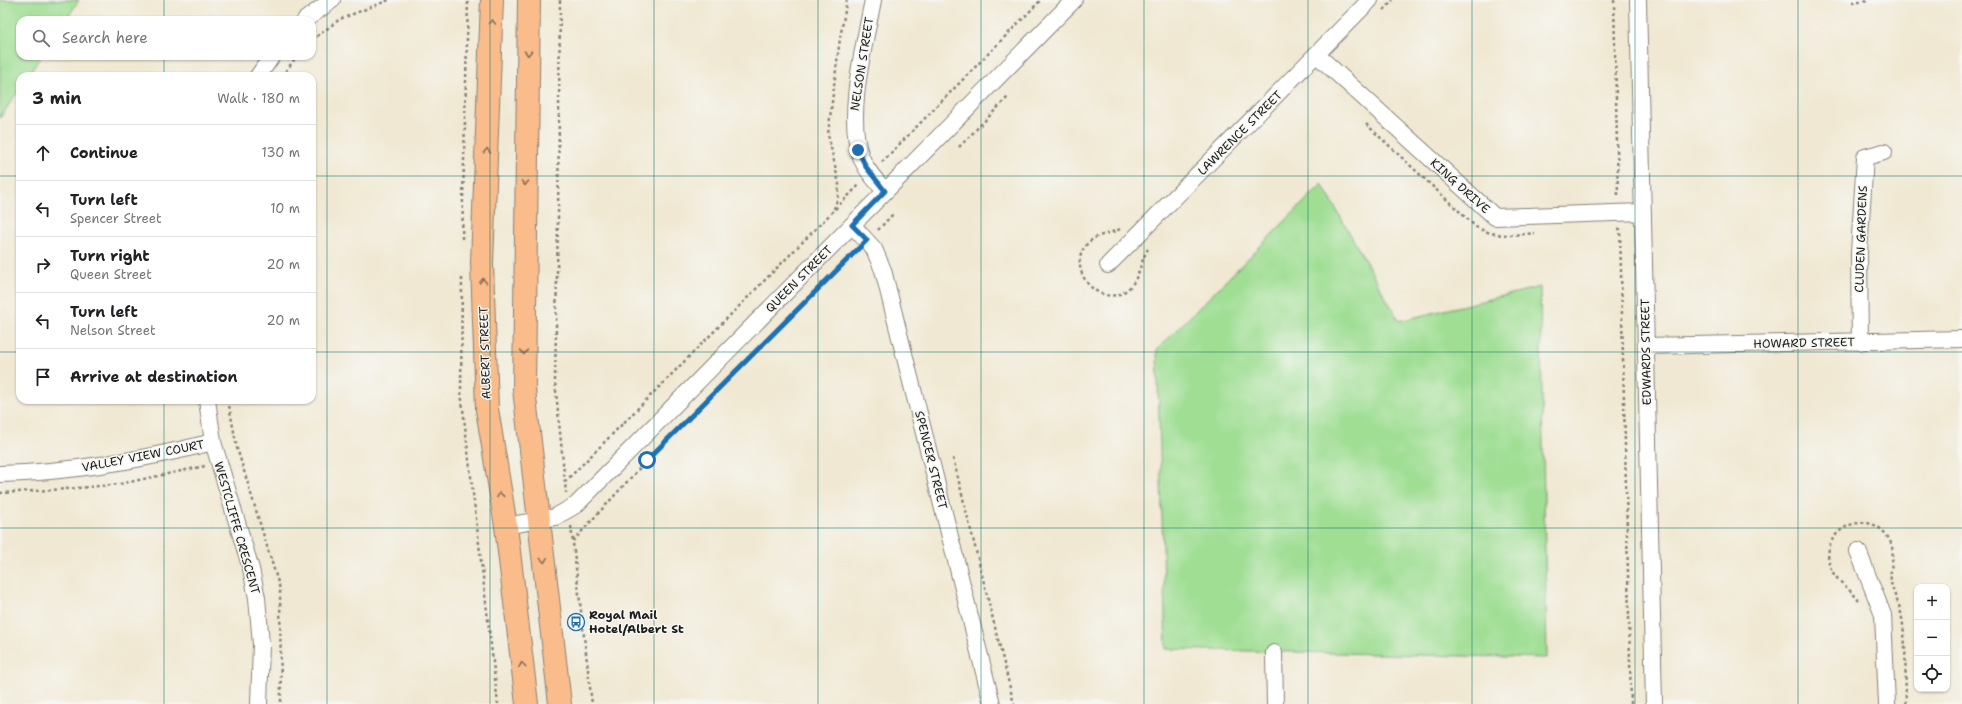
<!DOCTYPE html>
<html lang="en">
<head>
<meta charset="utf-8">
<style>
	body { margin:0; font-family:"Shantell Sans",sans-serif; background:#f6f6f6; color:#202124 }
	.controls { position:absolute; right:12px; bottom:12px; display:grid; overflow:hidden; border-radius:8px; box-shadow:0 1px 3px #0004 }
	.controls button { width:36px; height:36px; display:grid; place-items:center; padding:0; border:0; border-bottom:1px solid #e0e0e0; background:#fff; color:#202124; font:20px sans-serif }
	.stop { position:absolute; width:12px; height:12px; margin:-9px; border:3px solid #1f6fb2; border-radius:50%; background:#fff }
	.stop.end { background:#1f6fb2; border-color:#fff; box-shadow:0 1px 4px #0008 }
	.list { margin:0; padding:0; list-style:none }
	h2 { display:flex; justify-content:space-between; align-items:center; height:52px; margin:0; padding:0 16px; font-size:17px }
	h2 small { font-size:13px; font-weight:400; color:#757577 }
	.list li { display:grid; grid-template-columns:26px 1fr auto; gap:12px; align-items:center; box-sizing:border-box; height:56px; padding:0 16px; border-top:1px solid #e0e0e0 }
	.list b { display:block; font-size:15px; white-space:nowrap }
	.list p { margin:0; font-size:13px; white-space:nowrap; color:#757577 }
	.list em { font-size:13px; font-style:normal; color:#757577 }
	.icon { flex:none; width:22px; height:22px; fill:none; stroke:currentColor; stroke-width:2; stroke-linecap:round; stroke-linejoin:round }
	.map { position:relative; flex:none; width:1962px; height:704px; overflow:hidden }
	.search { position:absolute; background:#fff; box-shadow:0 1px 3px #0004; left:16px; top:16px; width:300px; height:44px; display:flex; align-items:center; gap:10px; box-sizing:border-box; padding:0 14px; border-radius:12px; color:#757577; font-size:15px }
	.panel { position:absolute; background:#fff; box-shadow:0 1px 3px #0004; left:16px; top:72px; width:300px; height:332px; border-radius:12px }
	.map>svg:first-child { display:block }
	.green { fill:#9fde93; stroke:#5e7d58 }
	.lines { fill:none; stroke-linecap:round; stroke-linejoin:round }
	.minor-casing { stroke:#868277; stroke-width:18 }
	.trunk-casing { stroke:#868277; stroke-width:24 }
	.path { stroke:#868277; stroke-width:2.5; stroke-dasharray:3 3; stroke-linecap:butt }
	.minor { stroke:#fff; stroke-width:16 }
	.trunk { stroke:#fabc8b; stroke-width:22 }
	.oneway { stroke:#8b6c54 }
	.route { stroke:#1f6fb2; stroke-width:5 }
	.grid { fill:none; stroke:#0f766e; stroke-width:1; stroke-opacity:0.55 }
	.labels { text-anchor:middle; stroke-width:3; stroke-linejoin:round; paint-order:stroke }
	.street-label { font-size:12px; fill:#1c1c1c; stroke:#f6f6f2 }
	.poi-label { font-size:12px; font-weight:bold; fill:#1c1c1c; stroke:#f6f6f2; text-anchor:start }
</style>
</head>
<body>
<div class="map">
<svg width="1962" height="704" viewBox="0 0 1962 704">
	<rect width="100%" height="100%" fill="#f6f6f2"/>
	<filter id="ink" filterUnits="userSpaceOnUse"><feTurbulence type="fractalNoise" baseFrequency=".025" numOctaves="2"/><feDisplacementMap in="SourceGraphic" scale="8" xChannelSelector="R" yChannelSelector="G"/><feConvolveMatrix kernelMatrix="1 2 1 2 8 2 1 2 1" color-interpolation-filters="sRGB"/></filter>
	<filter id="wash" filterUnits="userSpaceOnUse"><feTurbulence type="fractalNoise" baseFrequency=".012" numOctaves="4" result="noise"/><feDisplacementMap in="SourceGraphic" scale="16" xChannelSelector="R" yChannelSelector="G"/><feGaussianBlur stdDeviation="0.9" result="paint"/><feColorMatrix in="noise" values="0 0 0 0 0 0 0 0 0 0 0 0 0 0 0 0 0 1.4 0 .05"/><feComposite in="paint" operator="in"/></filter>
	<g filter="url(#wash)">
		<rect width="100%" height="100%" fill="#f0e8d2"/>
		<path class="green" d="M0,0H79L66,20H20V56H41L28,76H20V88L0,118Z
			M1322,184L1399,321L1540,287L1547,658L1166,649L1157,350Z"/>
	</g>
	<g filter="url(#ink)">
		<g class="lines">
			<g class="minor-casing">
				<path id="minor" d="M873,0C865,43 845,116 861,157C866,170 876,181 885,191
					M1638,0L1654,704
					M305,20L332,0
					M1317,55L1495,217L1643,212
					M258,76L272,56
					M852,225L874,249L883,270L992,704
					M1108,265L1370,0
					M1860,342L1859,253L1865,157L1884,152
					M1646,346L1962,339
					M207,400L213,442L251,569L257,598L261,644L259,704
					M0,474C73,472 143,460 213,442
					M506,526L555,517L576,505L1074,0
					M1858,551L1883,615L1887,704
					M1274,653L1275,704"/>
			</g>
			<g class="trunk-casing">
				<path id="trunk" d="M492,0L482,263L487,409L506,526L527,704
					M529,0L524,389L560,704"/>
			</g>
			<path class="path" d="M560,0L558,218L555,381L566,493
				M1614,0L1618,196H1617
				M1852,2L1868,0
				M1384,10L1393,0
				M312,40L340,19L389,0
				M282,76L297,56
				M1366,124L1476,227C1496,238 1512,235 1535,233
				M959,147L1009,96
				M882,162L1041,0
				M834,209L838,197L839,184L828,134L840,38L847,0
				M1120,229C1110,234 1098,234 1089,242C1061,268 1103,315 1130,287C1140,276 1140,262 1148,249
				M1618,229H1620L1631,704
				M878,230L893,214
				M462,239L468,0
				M462,278L461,392L498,704
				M228,400L237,448L280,589L281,704
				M953,458L1014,704
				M565,482L860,184
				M0,493L67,489L120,484L205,466
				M571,526L592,704
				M573,541L647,460L856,251
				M1859,601C1851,589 1834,580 1830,566C1818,529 1870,505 1889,539C1897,553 1889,567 1891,581C1892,592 1899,602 1901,613C1907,642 1905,674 1906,704"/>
			<use href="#minor" class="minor"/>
			<use href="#trunk" class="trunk"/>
		</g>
		<defs><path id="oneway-chevron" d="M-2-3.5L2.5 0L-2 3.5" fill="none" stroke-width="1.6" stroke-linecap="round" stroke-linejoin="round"/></defs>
		<g class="oneway">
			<use href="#oneway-chevron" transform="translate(492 22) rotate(-88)"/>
			<use href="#oneway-chevron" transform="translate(528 53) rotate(91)"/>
			<use href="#oneway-chevron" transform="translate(487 151) rotate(-88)"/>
			<use href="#oneway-chevron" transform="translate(525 183) rotate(91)"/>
			<use href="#oneway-chevron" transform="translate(483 281) rotate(-91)"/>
			<use href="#oneway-chevron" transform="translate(524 352) rotate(90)"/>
			<use href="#oneway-chevron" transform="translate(500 495) rotate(-99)"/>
			<use href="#oneway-chevron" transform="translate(544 560) rotate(83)"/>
			<use href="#oneway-chevron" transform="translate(522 665) rotate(-97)"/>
		</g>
	</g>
	<g class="lines" filter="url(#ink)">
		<path class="route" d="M647,460L867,240L852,225L885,191L866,167L858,150"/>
	</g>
	<path class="grid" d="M164,0V20M327,0V704M490,0V704M654,0V704M818,0V704M981,0V704M1144,0V704M1308,0V704M1472,0V704M1635,0V704M1798,0V704M164,56V76M0,176H20M312,176H1962M0,352H20M312,352H1962M164,400V704M0,528H1962"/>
	<defs>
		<g id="bus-ring" transform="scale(0.9)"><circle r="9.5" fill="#f6f6f2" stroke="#1f6fb2" stroke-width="1.5"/><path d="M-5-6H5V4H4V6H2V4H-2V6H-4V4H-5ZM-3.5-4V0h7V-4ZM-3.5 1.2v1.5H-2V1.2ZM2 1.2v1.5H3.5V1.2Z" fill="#1f6fb2"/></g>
	</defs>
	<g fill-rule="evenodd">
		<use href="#bus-ring" x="576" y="622"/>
	</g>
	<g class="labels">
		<g class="street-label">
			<text transform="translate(862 64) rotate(-81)" y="4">NELSON STREET</text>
			<text transform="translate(1240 133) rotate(-45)" y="4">LAWRENCE STREET</text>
			<text transform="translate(1460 186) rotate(42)" y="4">KING DRIVE</text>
			<text transform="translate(1861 239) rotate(-88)" y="4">CLUDEN GARDENS</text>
			<text transform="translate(799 279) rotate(-45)" y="4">QUEEN STREET</text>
			<text transform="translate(1804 343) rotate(-1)" y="4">HOWARD STREET</text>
			<text transform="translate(1646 352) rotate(-91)" y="4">EDWARDS STREET</text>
			<text transform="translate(485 353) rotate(-92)" y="4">ALBERT STREET</text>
			<text transform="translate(143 456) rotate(-11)" y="4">VALLEY VIEW COURT</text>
			<text transform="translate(931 460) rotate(76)" y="4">SPENCER STREET</text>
			<text transform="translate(237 528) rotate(74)" y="4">WESTCLIFFE CRESCENT</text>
		</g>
		<g class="poi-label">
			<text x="589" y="619">Royal Mail<tspan x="589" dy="14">Hotel/Albert St</tspan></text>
		</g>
	</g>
</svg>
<div class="controls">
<button>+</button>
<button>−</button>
<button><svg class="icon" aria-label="locate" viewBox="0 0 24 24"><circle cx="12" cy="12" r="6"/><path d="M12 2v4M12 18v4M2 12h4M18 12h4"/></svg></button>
</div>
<div class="stop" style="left:647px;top:460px"></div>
<div class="stop end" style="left:858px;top:150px"></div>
<div class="search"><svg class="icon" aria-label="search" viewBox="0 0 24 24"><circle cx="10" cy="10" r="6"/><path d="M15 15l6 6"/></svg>Search here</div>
<section class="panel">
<h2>3 min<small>Walk · 180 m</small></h2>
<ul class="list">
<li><svg class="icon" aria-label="ahead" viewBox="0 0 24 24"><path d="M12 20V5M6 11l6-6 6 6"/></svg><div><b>Continue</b></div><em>130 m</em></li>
<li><svg class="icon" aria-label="left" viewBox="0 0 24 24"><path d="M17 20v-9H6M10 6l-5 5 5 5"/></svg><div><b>Turn left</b><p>Spencer Street</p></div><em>10 m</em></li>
<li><svg class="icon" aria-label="right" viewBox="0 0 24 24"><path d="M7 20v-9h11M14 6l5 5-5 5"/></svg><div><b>Turn right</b><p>Queen Street</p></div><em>20 m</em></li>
<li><svg class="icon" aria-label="left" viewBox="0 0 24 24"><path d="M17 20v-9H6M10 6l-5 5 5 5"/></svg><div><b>Turn left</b><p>Nelson Street</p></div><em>20 m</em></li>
<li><svg class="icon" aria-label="arrive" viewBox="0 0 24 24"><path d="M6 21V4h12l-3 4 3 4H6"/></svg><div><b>Arrive at destination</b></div></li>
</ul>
</section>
</div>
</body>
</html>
